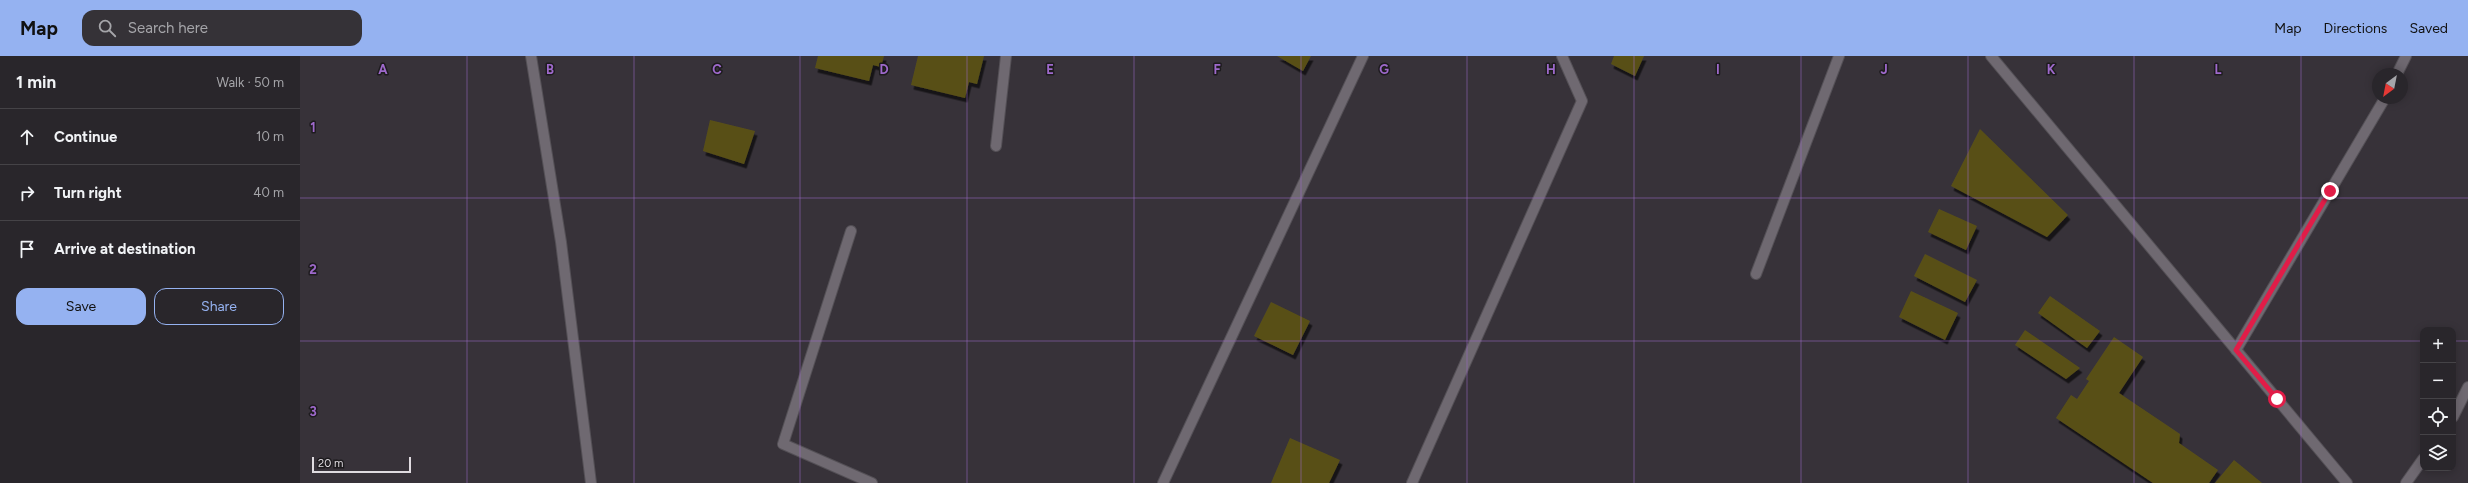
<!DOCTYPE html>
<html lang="en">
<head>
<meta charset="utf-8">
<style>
	body { margin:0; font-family:Figtree,sans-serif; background:#353237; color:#f1f3f6 }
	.controls { position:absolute; right:12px; bottom:12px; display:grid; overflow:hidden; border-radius:8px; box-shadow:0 2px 10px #0003 }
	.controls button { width:36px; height:36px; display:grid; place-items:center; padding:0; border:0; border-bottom:1px solid #454347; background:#29262b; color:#f1f3f6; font:20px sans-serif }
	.compass { position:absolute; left:2072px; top:12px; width:36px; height:36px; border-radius:50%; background:#29262b; box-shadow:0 2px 10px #0003; rotate:212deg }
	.scale { position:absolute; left:12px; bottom:10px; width:99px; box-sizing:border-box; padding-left:4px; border:2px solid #dfdbe0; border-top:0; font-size:11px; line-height:14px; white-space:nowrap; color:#dfdbe0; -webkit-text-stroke:3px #1d1b1e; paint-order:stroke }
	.stop { position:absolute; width:12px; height:12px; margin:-9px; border:3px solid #e11d48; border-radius:50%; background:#fff }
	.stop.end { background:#e11d48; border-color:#fff; box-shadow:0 1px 4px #0008 }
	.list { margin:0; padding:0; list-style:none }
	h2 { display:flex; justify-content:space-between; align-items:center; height:52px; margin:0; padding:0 16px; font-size:17px }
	h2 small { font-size:13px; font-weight:400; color:#a5a5a9 }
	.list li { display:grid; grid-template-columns:26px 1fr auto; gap:12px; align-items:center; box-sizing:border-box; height:56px; padding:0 16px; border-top:1px solid #454347 }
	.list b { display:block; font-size:15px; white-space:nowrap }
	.list em { font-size:13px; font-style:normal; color:#a5a5a9 }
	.actions { display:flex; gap:8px; padding:12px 16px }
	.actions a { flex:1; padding:9px 0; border:1px solid #95b2f1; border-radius:12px; text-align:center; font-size:14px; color:#95b2f1 }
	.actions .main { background:#95b2f1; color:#111 }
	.icon { flex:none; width:22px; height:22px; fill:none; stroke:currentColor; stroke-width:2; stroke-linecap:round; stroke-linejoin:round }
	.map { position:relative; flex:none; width:2168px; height:427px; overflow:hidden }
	header { display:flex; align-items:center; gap:24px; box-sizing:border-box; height:56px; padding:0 20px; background:#95b2f1; color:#111 }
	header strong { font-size:19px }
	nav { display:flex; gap:22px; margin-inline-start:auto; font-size:14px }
	.search { width:280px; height:36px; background:#353237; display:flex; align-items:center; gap:10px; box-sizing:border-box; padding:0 14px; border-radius:12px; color:#a5a5a9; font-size:15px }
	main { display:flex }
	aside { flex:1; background:#29262b }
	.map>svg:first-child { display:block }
	.building { fill:#595018; filter:url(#shadow) }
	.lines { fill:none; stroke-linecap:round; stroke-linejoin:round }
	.street-casing { stroke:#545056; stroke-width:12 }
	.secondary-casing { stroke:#545056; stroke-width:12 }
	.street { stroke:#6f6971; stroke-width:10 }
	.secondary { stroke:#6f6971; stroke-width:10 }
	.route { stroke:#e11d48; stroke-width:5 }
	.grid { fill:none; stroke:#9e69cb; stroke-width:1; stroke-opacity:0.55 }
	.grid-label { font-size:13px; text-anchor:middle; font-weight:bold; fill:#9e69cb; stroke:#1d1b1e; stroke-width:3; stroke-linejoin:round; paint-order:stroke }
</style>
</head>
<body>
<header>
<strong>Map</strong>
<div class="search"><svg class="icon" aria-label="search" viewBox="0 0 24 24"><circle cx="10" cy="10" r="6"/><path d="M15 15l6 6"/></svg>Search here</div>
<nav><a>Map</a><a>Directions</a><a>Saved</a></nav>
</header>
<main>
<aside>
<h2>1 min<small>Walk · 50 m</small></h2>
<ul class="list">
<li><svg class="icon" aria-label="ahead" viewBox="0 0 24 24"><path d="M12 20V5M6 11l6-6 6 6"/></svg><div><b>Continue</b></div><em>10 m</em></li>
<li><svg class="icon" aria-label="right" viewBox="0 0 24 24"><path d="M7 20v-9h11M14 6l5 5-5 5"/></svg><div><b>Turn right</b></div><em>40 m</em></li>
<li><svg class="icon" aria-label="arrive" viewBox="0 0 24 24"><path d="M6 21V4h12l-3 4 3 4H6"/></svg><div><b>Arrive at destination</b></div></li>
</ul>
<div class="actions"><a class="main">Save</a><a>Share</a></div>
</aside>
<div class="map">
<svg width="2168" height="427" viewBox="0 0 2168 427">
	<defs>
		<filter id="shadow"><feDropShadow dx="2.5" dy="4.5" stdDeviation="0" flood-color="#0009"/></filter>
	</defs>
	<rect width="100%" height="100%" fill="#373239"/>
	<path class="building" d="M518,0H584L581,11L573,9L569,25L515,12Z
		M618,0H684L677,28L669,26L665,42L611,29Z
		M977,0H1011L1003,15Z
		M1314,0H1344L1335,20L1311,8Z
		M410,64L455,75L444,108L403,95Z
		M1680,73L1768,159L1747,181L1651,130Z
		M1639,153L1677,170L1666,194L1628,176Z
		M1625,198L1677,224L1665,246L1614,220Z
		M1611,235L1658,257L1645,284L1599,261Z
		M1750,240L1800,275L1787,292L1738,257Z
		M971,246L1010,265L993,299L954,280Z
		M1725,274L1780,312L1766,323L1715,289Z
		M1814,281L1843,301L1819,337L1880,378L1879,387L1918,414L1909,427H1853L1756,362L1771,339L1777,343L1789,325L1786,323Z
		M990,382L1040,404L1029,427H971Z
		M1934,404L1962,427H1915Z"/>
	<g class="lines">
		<g class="street-casing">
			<path id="street" d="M231,0L261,186L291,427
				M2097,18L2106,0
				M696,90L706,0
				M551,175L483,388L572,427
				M1456,218L1539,0
				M1936,294L2085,42
				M2153,361L2168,331
				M863,427L1063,0
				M1112,427L1282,45L1262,0
				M2106,427L2123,403"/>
		</g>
		<g class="secondary-casing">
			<path id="secondary" d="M1691,0L2047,427"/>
		</g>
		<use href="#street" class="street"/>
		<use href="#secondary" class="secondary"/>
	</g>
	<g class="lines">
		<path class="route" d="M1977,343L1936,294L2030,135"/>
	</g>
	<path class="grid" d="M167,0V427M334,0V427M500,0V427M667,0V427M834,0V427M1001,0V427M1167,0V427M1334,0V427M1501,0V427M1668,0V427M1834,0V427M2001,0V427M0,142H2168M0,285H2123M2153,285H2168"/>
	<g class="grid-label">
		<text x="83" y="18">A</text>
		<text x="250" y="18">B</text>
		<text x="417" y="18">C</text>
		<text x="584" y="18">D</text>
		<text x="750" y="18">E</text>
		<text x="917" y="18">F</text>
		<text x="1084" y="18">G</text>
		<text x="1251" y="18">H</text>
		<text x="1418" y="18">I</text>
		<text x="1584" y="18">J</text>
		<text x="1751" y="18">K</text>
		<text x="1918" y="18">L</text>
		<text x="13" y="76">1</text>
		<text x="13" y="218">2</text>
		<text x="13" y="360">3</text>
	</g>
</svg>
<div class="controls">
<button>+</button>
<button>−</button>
<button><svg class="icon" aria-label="locate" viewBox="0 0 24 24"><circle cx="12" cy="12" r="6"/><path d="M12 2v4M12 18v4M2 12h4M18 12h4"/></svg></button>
<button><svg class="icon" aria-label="layers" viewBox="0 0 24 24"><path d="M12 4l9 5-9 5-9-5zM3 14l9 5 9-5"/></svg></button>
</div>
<svg class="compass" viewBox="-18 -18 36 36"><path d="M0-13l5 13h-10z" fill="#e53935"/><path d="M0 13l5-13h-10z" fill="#a5a5a9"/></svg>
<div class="scale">20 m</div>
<div class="stop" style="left:1977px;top:343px"></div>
<div class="stop end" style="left:2030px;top:135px"></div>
</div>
</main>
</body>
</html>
